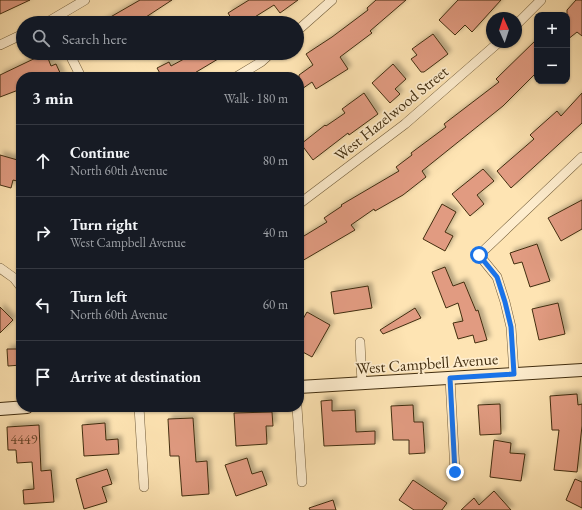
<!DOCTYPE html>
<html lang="en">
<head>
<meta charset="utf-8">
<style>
	body { margin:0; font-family:"EB Garamond",serif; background:#242831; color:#f1f3f6 }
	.controls { position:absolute; right:12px; top:12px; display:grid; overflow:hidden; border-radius:8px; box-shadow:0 1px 3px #0004 }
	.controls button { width:36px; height:36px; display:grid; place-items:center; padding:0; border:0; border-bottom:1px solid #363941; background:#171b24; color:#f1f3f6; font:20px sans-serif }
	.compass { position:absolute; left:486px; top:12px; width:36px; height:36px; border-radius:50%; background:#171b24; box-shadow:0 1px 3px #0004; rotate:357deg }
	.stop { position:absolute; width:12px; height:12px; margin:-9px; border:3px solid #1a73e8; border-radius:50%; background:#fff }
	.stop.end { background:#1a73e8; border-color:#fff; box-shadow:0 1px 4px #0008 }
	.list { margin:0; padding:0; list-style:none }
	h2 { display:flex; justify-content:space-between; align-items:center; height:52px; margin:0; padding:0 16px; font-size:17px }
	h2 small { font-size:13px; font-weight:400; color:#9ea1a6 }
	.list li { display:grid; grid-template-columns:26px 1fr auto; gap:12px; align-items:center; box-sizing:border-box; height:72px; padding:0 16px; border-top:1px solid #363941 }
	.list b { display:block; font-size:15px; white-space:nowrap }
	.list p { margin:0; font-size:13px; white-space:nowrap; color:#9ea1a6 }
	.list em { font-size:13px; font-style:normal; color:#9ea1a6 }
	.icon { flex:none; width:22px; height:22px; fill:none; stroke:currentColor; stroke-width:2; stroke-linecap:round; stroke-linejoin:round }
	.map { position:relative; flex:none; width:582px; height:510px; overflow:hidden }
	.search { position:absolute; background:#171b24; box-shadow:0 1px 3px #0004; left:16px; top:16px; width:288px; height:44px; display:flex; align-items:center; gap:10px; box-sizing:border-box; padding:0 14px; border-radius:22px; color:#9ea1a6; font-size:15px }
	.panel { position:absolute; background:#171b24; box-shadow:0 1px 3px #0004; left:16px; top:72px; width:288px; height:340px; border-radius:16px }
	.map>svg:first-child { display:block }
	.building { fill:#e19b81; stroke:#422e10; filter:url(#shadow) }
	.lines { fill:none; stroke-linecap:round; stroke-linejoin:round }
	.street-casing { stroke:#715c39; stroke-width:10 }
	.secondary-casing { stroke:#422e10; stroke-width:14 }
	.street { stroke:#feedce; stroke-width:9 }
	.secondary { stroke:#feedce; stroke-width:12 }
	.route { stroke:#1a73e8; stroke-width:5 }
	.labels { text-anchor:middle; stroke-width:3.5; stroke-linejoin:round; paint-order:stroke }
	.number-label { font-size:14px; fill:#6a492c }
	.street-label { font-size:16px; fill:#422e10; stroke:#feedce }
</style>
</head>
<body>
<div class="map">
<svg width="582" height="510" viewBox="0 0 582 510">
	<defs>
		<filter id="shadow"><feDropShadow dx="3.5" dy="-3.5" stdDeviation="2" flood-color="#0004"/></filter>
	</defs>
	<rect width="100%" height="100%" fill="#fee4b3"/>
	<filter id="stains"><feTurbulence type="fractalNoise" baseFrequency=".005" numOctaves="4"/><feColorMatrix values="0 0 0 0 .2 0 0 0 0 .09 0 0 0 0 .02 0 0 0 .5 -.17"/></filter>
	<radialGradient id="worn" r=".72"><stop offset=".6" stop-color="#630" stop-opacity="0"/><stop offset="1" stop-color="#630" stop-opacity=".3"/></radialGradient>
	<path class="building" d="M0,0H30L0,14Z
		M140,0H172L146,17L150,23H100Z
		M249,0H298L280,13L274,5L250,20L252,23H234L228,13Z
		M376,0H406L370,31L372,33L340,57L348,69L316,89L312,82L299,91V75L313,65L306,54L332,37L368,10L367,8Z
		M458,0H501L472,32L465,25L455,35L439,20Z
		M576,0H582V36L577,32L567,40V10Z
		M433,34L448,54L424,72H421L411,59L417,55L412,49Z
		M537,39V72L503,106L422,171L426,177L403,195L375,211L374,209L351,225L355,230L302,261L299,255V239L327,222L324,218L342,206L341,205L399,171L396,167L412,155L411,153L446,127L444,124L499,82L496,79Z
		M46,53L51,66L56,64L62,77H21V89L0,97V75Z
		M195,53H228L188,77H162L157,68L169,62L171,66Z
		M393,64L406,79L395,89L400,94L390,103L372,83Z
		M364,93L378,114L349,135L348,133L313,160L301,144L325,125L326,126L345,113L342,109Z
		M582,93V123L511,188L497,171L534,139L530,135L557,111L561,116Z
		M0,155L21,161V182L13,180L11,188L0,185Z
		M483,169L494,181L477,195L484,204L470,216L452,194Z
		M582,200V229L561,241L548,218Z
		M442,204L456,212L445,232L453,236L445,251L423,239Z
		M537,244L550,281L530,287L522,262L514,264L510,253Z
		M445,267L453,286L464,282L476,311L478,310L487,340L475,343L473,335L458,339L453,323L463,321L458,303L446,308L432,272Z
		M368,286L372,308L334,314L331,292Z
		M558,303L565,334L539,340L532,309Z
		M0,307L13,320L0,333Z
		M415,308L421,318L383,334L380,330Z
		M307,312L330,325L312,357L299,350V326Z
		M7,349H21V365L8,366Z
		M577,394L578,405L582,404V426L577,472L554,470L559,430H552L550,396Z
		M332,400V411L355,410L356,432L375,431V444L324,446L321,401Z
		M500,404L501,434L480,435L478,405Z
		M413,405L414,422H423L425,453L409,454V440H393L391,406Z
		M272,412L273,426H266L267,444L236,446L234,413Z
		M193,418L196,462L207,461L209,494L182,496L179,456H170L168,419Z
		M105,423L106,440L118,439L119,454L84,456L82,425Z
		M39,425L41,471L51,470L54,502L24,504L23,490L34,489L32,462L17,463L16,450H8L7,427Z
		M494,440L511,443L510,453L525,454L521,481L490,477Z
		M247,458L252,474L262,471L267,485L236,496L225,465Z
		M107,469L112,484L102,487L107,502L84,509L76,479Z
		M575,479L582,482V508L566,500Z
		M413,480L447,503L442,510H414L399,500Z
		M494,491L511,510H461L474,498L479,505Z
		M333,500L336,510H310L309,508Z"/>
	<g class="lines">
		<g class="street-casing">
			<path id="street" d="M46,23L85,0
				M516,25L541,0
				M297,31L332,0
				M0,45L23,34
				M69,53L81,77
				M236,77L261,62L271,53
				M299,204L405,124L499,42
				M0,268L14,278L21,287
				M360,342L362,383
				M514,374L511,327L505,302L497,277L479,255L582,157
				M450,378L455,472
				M139,407L144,487
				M297,407L302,482"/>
		</g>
		<g class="secondary-casing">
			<path id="secondary" d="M299,387L582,370
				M0,409L27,407"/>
		</g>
		<use href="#street" class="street"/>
		<use href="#secondary" class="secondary"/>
	</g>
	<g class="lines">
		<path class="route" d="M455,472L450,378L514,374L511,327L505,302L497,277L479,255"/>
	</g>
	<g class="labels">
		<g class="number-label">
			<text x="24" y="444">4449</text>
		</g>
		<g class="street-label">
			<text transform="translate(391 113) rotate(-39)" y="6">West Hazelwood Street</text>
			<text transform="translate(427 363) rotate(-4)" y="6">West Campbell Avenue</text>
		</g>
	</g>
	<rect width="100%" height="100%" filter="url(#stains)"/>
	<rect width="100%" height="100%" fill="url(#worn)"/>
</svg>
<div class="controls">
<button>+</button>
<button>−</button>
</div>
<svg class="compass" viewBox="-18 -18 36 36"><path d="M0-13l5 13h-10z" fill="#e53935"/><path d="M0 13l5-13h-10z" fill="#9ea1a6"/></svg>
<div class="stop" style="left:479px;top:255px"></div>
<div class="stop end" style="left:455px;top:472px"></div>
<div class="search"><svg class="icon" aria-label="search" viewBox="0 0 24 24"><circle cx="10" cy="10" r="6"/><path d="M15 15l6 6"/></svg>Search here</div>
<section class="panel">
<h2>3 min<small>Walk · 180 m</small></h2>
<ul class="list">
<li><svg class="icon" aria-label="ahead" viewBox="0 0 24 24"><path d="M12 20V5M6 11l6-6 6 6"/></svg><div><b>Continue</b><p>North 60th Avenue</p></div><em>80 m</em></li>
<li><svg class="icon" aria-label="right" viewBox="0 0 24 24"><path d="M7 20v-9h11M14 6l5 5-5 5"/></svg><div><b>Turn right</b><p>West Campbell Avenue</p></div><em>40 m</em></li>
<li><svg class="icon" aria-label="left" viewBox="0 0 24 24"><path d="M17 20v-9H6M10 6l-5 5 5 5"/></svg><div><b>Turn left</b><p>North 60th Avenue</p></div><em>60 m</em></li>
<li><svg class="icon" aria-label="arrive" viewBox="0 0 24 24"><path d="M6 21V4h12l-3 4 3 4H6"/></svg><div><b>Arrive at destination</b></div></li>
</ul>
</section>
</div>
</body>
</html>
